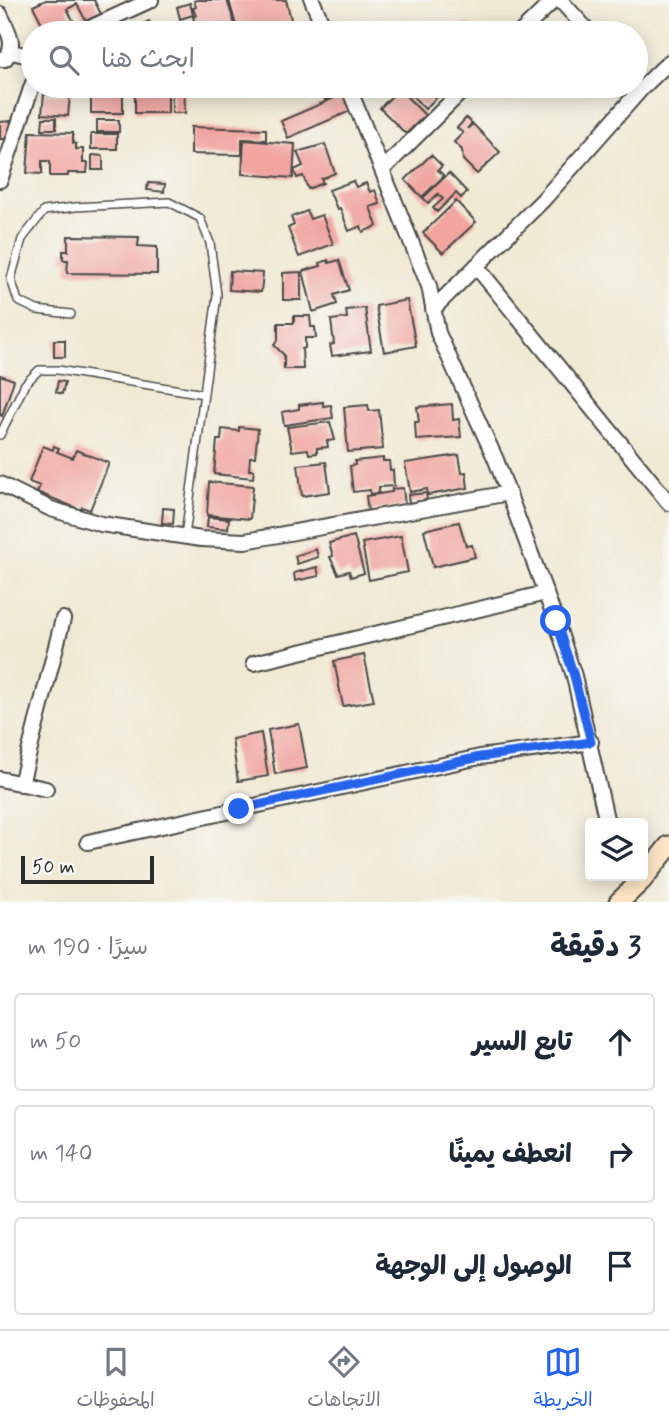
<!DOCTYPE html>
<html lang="ar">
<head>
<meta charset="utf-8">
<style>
	body { margin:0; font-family:Mynerve,"Playpen Sans Arabic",sans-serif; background:#f6f6f7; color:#1f2937; direction:rtl }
	.controls { position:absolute; right:21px; bottom:21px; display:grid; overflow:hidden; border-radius:7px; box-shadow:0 4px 18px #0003 }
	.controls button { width:63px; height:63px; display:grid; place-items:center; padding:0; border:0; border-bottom:2px solid #e0e1e3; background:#fff; color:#1f2937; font:35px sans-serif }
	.scale { position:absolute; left:21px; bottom:18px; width:133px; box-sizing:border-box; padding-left:7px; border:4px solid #2b2b2b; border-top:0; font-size:19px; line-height:24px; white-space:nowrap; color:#2b2b2b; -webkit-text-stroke:5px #f6f6f2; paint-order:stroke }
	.stop { position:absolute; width:21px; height:21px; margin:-16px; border:5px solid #2563eb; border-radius:50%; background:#fff }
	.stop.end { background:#2563eb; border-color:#fff; box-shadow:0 2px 7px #0008 }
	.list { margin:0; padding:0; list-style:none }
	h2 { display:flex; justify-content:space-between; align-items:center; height:91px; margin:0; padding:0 28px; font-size:30px }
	h2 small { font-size:23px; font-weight:400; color:#747a83 }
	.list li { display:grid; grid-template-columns:46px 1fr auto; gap:21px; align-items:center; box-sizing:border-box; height:98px; margin:0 14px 14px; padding:0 14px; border:2px solid #e0e1e3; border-radius:7px }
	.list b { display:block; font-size:26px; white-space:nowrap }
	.list em { font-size:23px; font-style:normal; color:#747a83 }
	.icon { flex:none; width:38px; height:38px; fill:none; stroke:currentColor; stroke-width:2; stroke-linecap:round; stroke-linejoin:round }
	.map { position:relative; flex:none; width:669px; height:902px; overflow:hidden; direction:ltr }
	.search { position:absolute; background:#fff; box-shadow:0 4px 18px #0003; left:21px; right:21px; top:21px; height:77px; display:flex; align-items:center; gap:18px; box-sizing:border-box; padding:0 24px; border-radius:38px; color:#747a83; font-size:26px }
	.sheet { height:427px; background:#fff }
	nav { display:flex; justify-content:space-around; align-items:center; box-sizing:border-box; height:98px; border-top:2px solid #e0e1e3; background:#fff; font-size:19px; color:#747a83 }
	nav a { display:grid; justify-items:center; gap:4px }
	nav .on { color:#2563eb }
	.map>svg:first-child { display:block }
	.building { fill:#f1a4a0 }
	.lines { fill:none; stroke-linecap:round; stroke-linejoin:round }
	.lane-casing { stroke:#494844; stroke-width:10 }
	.street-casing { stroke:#494844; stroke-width:18 }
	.secondary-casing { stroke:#494844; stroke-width:23 }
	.lane { stroke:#fff; stroke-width:7 }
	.street { stroke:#fff; stroke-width:14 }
	.secondary { stroke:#fde5c5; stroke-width:19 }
	.route { stroke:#2563eb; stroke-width:9 }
</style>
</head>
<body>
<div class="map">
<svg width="669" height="902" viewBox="0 0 669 902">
	<rect width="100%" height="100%" fill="#f6f6f2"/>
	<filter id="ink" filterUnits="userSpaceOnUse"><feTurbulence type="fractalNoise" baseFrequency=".0143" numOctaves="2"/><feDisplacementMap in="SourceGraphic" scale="14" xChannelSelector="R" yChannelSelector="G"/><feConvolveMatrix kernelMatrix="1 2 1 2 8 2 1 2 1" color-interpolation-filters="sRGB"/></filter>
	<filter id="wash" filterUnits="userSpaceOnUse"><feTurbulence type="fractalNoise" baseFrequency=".00686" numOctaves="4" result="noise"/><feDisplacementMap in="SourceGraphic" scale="28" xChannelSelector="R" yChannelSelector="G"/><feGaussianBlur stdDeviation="1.57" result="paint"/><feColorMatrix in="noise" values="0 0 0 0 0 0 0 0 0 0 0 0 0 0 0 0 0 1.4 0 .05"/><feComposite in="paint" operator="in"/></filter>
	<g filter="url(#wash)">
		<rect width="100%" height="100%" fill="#f0e9d4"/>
		<g id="blocks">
			<path class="building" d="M46,0H94L101,14L86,21L77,4L67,9L75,24L57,33H47L33,6Z
				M197,0H227L237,31L229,33H198L193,17L196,16L193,8L196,7L194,1Z
				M229,0H286L293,27L286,30L287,33H238Z
				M190,3L193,15L180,19L177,7Z
				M149,21L154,33H129L128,31Z
				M468,23L476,31L480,28L486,33H458Z
				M91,86H123V113H91Z
				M135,86H168V113H135Z
				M172,86H184L185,113H172Z
				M319,86H336L329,89L332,96L325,100Z
				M403,86H432L440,94L425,109Z
				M434,86H448L440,93Z
				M399,89L425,115L406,134L380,108Z
				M348,92L355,109L288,138L281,121Z
				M44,94L70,95L68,116L42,114Z
				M43,118H56V129H42Z
				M466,118L472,123L467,129L473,124L500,152L477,174L463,160L462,150L454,142L463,133L457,128Z
				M97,120H119V132H97Z
				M11,121L12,139H0V122Z
				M191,127L266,129V140L242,139V155L191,154Z
				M30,132L73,133V143L76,144V149H83V163H88L87,173H68V176H50V161H42V174L27,173Z
				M91,134H117V149H91Z
				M244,140L295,144L293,178L242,174Z
				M325,144L335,173L321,179L323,183L308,189L303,176L297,178L294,170L303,166L297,152Z
				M92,155L103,156V170H92Z
				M431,155L442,166L438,170L444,176L422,197L405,180Z
				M449,173L467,192L461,198L456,193L437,212L433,208L443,199L438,194L428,203L423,198Z
				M353,181L356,187L366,183L370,192L375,190L380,204L370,207L377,226L363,232L361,226L349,231L340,208L337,209L329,190Z
				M148,183L165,184L164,192L147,190Z
				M456,201L476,222L443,253L423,233Z
				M307,211L310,219L322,215L333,244L299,257L288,228L294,225L291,217Z
				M68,236L139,237L138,246L157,247V274L67,273L68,260H63V251H68Z
				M328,260L329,263L339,260L349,290L334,295L337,304L313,312L303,271L321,266L320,263Z
				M230,271L263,273L261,292L229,290Z
				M301,272V300H283V273Z
				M407,300L416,346L384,352L376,306Z
				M365,308L371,351L332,356L330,345L334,344L331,320L347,318L346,310Z
				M294,316H310L311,327H315L316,338H305V348L302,349L303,369H284V355L274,345L278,340V323H294Z
				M54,340H65V357H54Z
				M0,375L14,380L2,416L0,415Z
				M58,381L65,382L62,394L56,392Z
				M323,402V406L331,405L333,418L284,425L282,412L299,409V405Z
				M452,404L453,420L459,419L461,437L416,440L415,422H419L417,407Z
				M368,405L369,411L379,410L383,449L348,452L344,407Z
				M330,422L335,440L327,441L328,447L317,448V453L309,454L308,449L292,451L287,427Z
				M239,427L258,429L255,457H250L249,470H254L253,478L214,474L217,440H221L222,429L239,431Z
				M43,446L53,450L54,446L59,448L57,452L73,458L76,450L109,463L90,510L82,507L81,510L37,492L40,486L29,482Z
				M459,455L462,473L466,472L468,488L428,495L427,489L410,492L405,463Z
				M383,458V461H389L390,470H393L394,486L379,487V493L370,494V490L353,492L350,466L355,465V461Z
				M326,462L330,492L302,496L298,465Z
				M209,482L253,486L250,519L207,515Z
				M403,488L405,506L368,511L366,496L392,492V489Z
				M426,493L427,500L409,503L408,495Z
				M163,508L174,509L173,524L162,523Z
				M208,517L229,519L228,529L207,527Z
				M459,522L466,546L472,545L475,557L433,567L424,530Z
				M354,536L364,573L351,577L349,571L338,574L330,557L333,556L329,543Z
				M401,536L408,572L369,580L362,543Z
				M316,549L318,557L297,564L295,556Z
				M317,567L319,576L295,581L294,573Z
				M364,655L374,701L343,706L334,661Z
				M299,724L307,768L275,774L268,730Z
				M261,733L268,776L238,781L232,739Z"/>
		</g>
	</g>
	<g filter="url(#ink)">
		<use href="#blocks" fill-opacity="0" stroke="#494844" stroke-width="2"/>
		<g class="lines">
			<g class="lane-casing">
				<path id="lane" d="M71,314L37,310L18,301L11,279L22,239L44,211L75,207L169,202L200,218L210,243L217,295L185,536
					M0,435L25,384L39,370H58L204,394"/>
			</g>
			<g class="street-casing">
				<path id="street" d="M312,0L326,33
					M560,0L590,33
					M0,14C7,30 18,44 5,59H0
					M79,33L151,0
					M520,33L554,0
					M12,52L33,57
					M348,86L429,286L438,333L496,460L556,621L574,676L607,823
					M383,169L467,86
					M0,180L33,83
					M476,266L669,503
					M433,309L543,200L641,89L669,62
					M0,484L51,509L101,524L201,539L245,541L509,493
					M254,663L546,593
					M0,779L46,789
					M21,784L63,619
					M88,842L480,757L591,742"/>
			</g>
			<g class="secondary-casing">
				<path id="secondary" d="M619,902L641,881L669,846"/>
			</g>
			<use href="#lane" class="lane"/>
			<use href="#street" class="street"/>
			<use href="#secondary" class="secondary"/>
		</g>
	</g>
	<g class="lines" filter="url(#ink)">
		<path class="route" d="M239,809L480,757L591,742L574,676L556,621"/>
	</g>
</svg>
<div class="controls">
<button><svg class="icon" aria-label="layers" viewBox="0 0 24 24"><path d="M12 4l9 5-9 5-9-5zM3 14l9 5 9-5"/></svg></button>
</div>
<div class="scale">50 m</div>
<div class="stop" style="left:556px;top:621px"></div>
<div class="stop end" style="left:239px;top:809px"></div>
<div class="search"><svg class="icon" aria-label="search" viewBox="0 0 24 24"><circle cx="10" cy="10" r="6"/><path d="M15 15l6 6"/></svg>ابحث هنا</div>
</div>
<section class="sheet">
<h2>3 دقيقة<small>سيرًا · 190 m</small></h2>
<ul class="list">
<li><svg class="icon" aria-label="ahead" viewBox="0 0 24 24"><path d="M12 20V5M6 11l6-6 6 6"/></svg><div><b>تابع السير</b></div><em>50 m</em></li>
<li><svg class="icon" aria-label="right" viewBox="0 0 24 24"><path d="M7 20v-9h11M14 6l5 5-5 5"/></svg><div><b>انعطف يمينًا</b></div><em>140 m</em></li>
<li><svg class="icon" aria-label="arrive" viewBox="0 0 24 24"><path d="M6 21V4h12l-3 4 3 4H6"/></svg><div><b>الوصول إلى الوجهة</b></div></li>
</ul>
</section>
<nav>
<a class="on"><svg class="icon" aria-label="map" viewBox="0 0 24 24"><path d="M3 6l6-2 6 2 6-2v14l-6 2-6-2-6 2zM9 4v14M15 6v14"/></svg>الخريطة</a>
<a><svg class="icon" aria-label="directions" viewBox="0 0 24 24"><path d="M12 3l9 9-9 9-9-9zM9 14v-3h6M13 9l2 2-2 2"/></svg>الاتجاهات</a>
<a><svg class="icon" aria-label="saved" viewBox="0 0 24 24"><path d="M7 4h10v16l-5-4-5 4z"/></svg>المحفوظات</a>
</nav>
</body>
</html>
